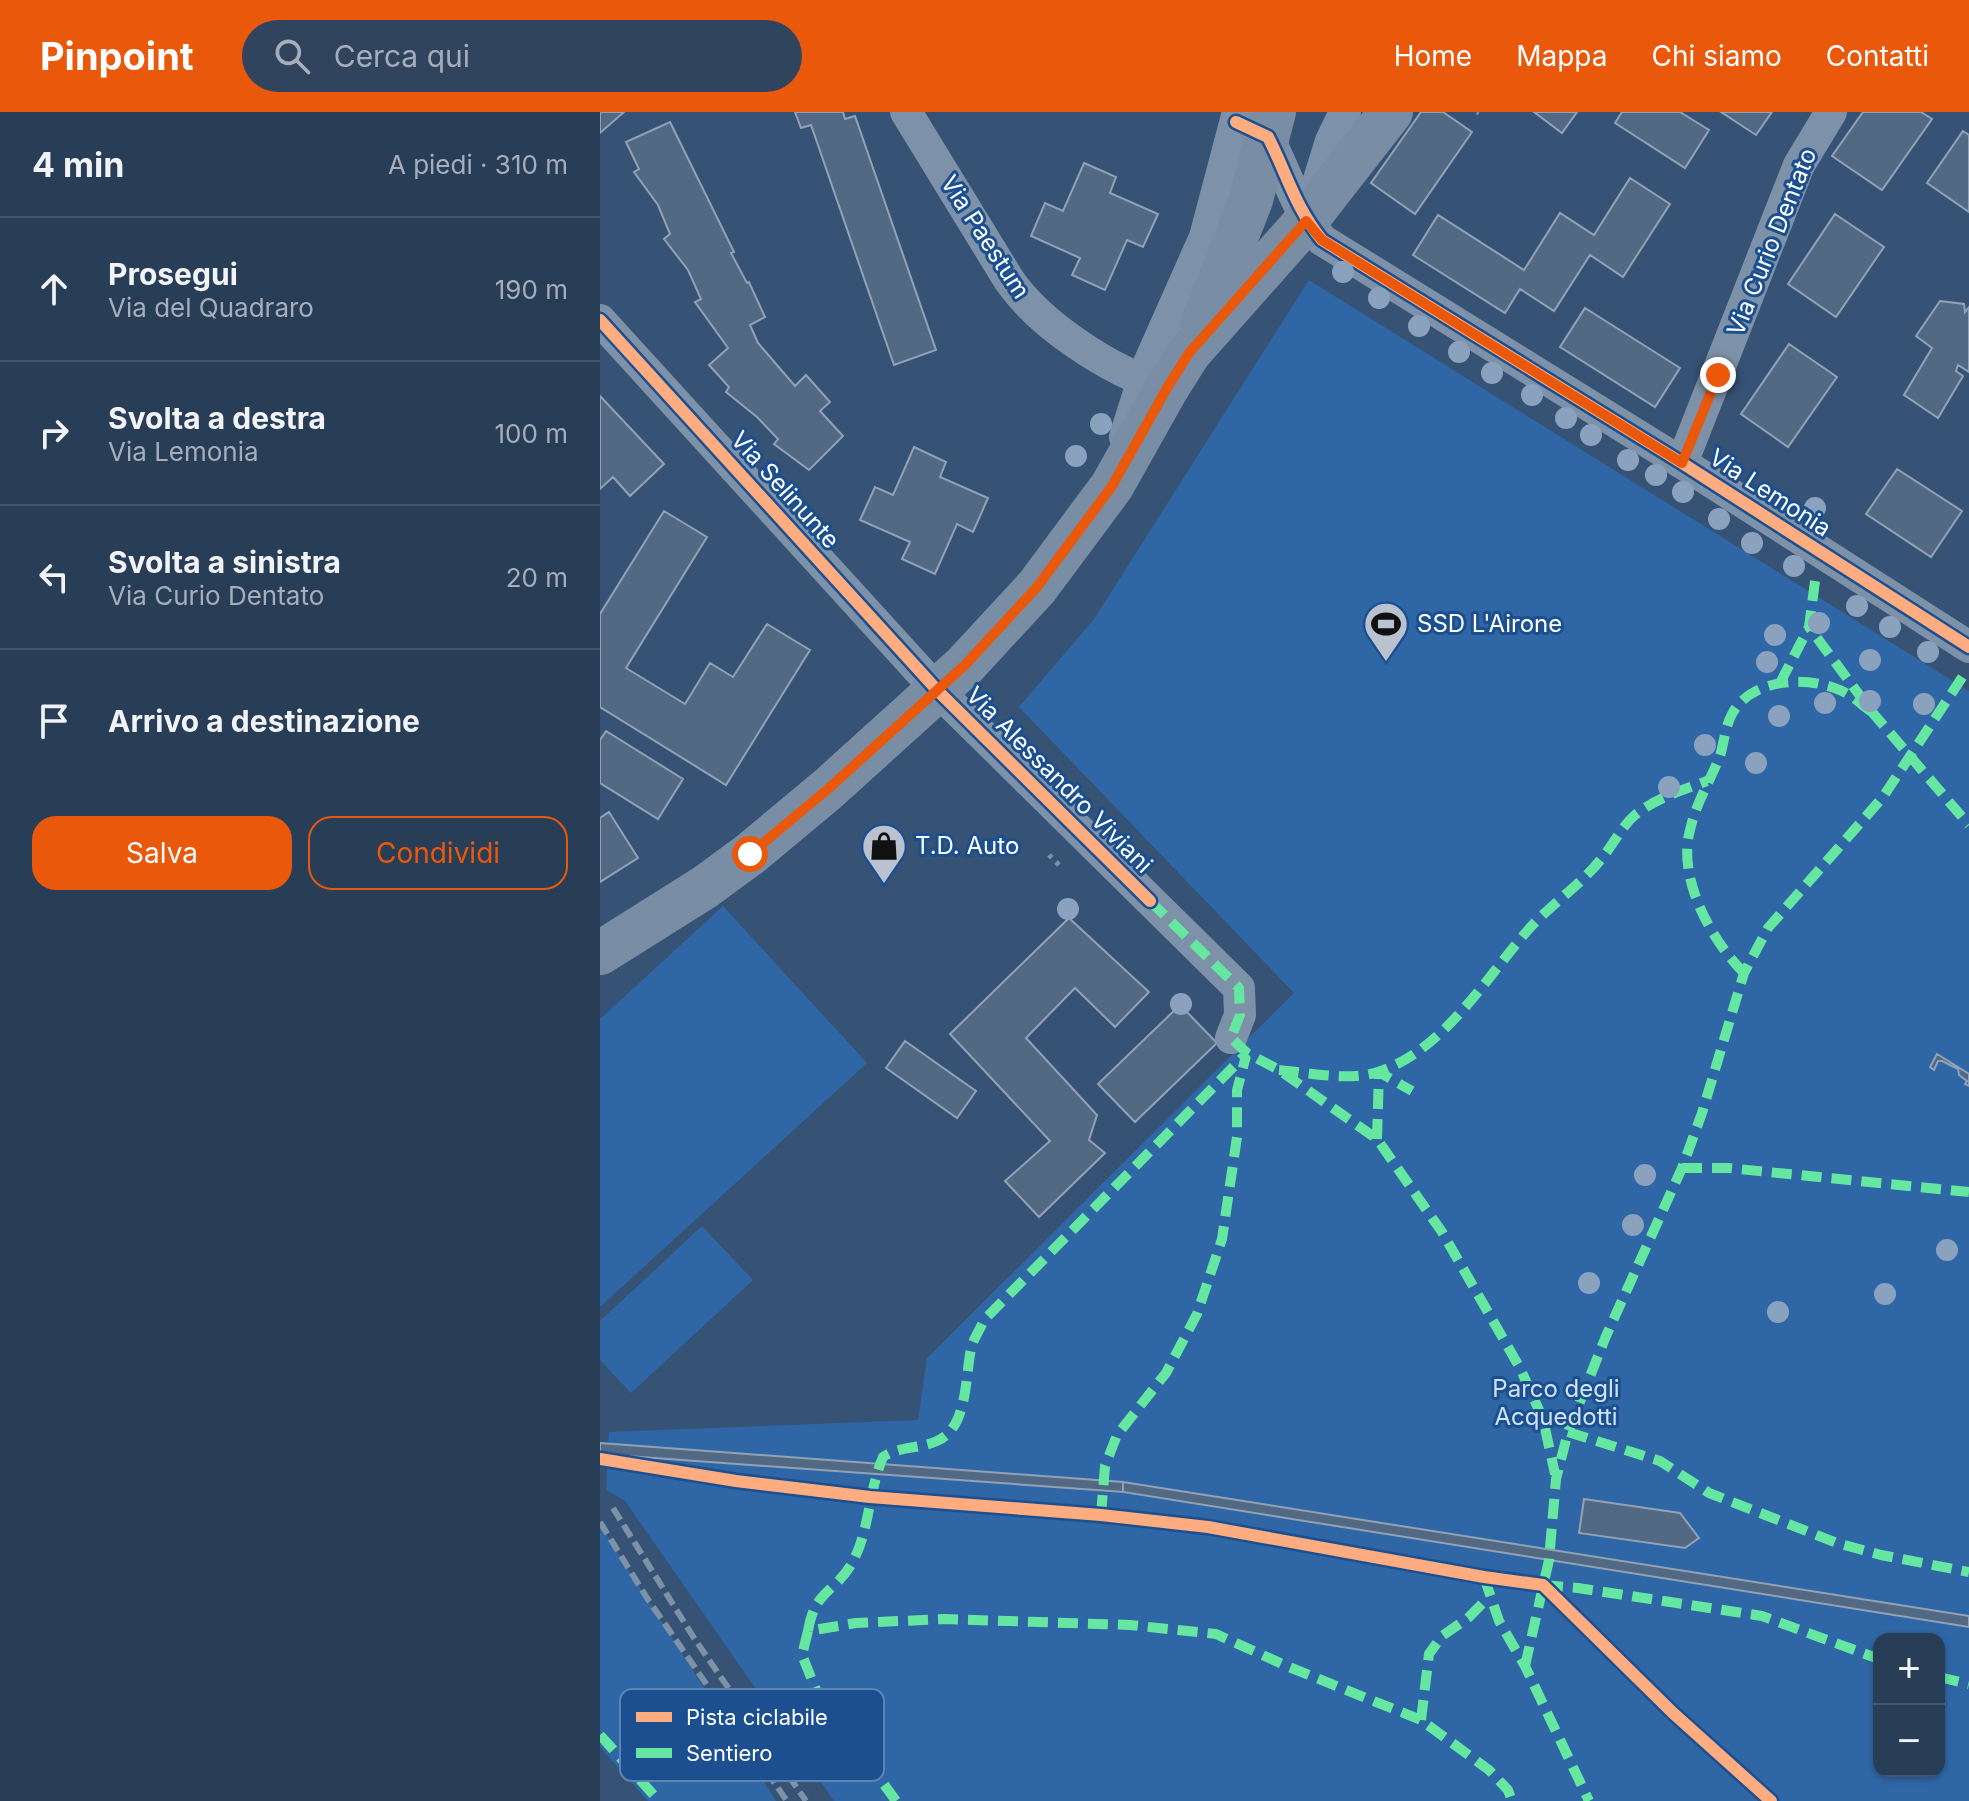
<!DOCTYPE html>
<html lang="it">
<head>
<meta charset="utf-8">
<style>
	body { margin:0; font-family:Inter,sans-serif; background:#30455d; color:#f1f3f6 }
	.controls { position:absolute; right:24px; bottom:24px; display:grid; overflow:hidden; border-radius:16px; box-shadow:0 2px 6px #0004 }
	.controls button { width:72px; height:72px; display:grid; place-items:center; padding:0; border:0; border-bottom:2px solid #44576d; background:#283e57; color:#f1f3f6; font:40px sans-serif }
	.stop { position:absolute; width:24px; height:24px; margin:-18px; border:6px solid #ea580c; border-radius:50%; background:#fff }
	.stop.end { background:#ea580c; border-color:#fff; box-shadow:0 2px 8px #0008 }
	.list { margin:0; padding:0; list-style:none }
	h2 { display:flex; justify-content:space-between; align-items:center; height:104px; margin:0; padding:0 32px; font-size:34px }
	h2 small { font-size:26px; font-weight:400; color:#a5aeba }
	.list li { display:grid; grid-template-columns:52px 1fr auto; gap:24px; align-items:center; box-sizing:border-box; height:144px; padding:0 32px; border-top:2px solid #44576d }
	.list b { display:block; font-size:30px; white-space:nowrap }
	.list p { margin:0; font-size:26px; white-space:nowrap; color:#a5aeba }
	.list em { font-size:26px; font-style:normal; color:#a5aeba }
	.actions { display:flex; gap:16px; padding:24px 32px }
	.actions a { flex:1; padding:18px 0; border:2px solid #ea580c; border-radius:24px; text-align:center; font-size:28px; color:#ea580c }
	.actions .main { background:#ea580c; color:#fff }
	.icon { flex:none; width:44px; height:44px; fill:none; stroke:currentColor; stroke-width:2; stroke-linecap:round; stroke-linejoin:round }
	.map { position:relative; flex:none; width:1369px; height:1689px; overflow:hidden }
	header { display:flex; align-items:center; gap:48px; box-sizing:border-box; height:112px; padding:0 40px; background:#ea580c; color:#fff }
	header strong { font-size:38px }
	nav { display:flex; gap:44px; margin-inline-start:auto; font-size:28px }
	.search { width:560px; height:72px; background:#30455d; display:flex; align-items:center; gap:20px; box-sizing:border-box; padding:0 28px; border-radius:44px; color:#a5aeba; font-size:30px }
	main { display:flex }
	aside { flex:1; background:#283e57 }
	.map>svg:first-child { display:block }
	.green { fill:#2f66a5; fill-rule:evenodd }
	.building { fill:#526984; stroke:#92a2b6; stroke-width:2 }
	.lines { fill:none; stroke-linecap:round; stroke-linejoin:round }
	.path { stroke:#7d92a8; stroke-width:5; stroke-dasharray:4 6; stroke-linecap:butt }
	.street { stroke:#7d92a8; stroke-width:32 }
	.secondary { stroke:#798da4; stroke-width:44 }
	.rail { stroke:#7e92a7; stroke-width:6; stroke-dasharray:14 6; stroke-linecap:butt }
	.quiet { stroke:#66e7a1; stroke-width:10; stroke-dasharray:20 10; stroke-linecap:butt }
	.cycleway-casing { stroke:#1b4f8f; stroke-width:17 }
	.cycleway { stroke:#ffac80; stroke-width:12 }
	.tree { fill:#8aa2be }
	.route { stroke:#ea580c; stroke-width:10 }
	.labels { text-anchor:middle; stroke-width:6; stroke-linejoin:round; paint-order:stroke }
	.street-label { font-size:24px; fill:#fff; stroke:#1b4f8f }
	.poi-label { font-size:24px; fill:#fff; stroke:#1b4f8f; text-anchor:start }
	.park-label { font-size:24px; fill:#cfe3fa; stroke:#1b4f8f }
	.key { fill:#1b4f8f; stroke:#5f84b1; stroke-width:2 }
	.key-label { font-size:22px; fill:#fff }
</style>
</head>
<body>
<header>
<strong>Pinpoint</strong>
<div class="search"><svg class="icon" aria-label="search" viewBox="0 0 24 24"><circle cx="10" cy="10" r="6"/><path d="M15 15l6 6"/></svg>Cerca qui</div>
<nav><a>Home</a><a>Mappa</a><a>Chi siamo</a><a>Contatti</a></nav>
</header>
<main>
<aside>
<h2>4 min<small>A piedi · 310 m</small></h2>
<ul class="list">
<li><svg class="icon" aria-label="ahead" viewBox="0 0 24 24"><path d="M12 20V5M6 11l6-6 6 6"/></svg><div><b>Prosegui</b><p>Via del Quadraro</p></div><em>190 m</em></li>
<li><svg class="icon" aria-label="right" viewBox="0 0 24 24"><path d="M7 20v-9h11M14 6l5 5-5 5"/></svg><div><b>Svolta a destra</b><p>Via Lemonia</p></div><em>100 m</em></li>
<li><svg class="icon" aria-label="left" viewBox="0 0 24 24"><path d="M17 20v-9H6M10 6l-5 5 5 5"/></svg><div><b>Svolta a sinistra</b><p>Via Curio Dentato</p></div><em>20 m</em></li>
<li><svg class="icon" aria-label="arrive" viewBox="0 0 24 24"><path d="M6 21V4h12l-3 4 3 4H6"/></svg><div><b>Arrivo a destinazione</b></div></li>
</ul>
<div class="actions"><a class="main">Salva</a><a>Condividi</a></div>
</aside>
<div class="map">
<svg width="1369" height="1689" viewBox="0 0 1369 1689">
	<rect width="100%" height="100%" fill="#365274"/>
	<path class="green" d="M709,168L1369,579V1689H234L25,1389L6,1378L9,1320L318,1308L327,1246L694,881L419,595L494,507ZM1279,1527H1339V1659H1279Z
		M123,794L267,951L0,1195V907Z
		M102,1114L153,1168L31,1281L0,1248V1209Z
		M0,1413L176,1689H48L0,1635Z"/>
	<path class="building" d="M0,0H24L0,21Z
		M195,0H243L245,7L255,4L336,238L294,253L211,13L201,16Z
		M821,0H843L872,20L815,102L771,71Z
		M934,0H977L962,21Z
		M1022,0H1080L1109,18L1085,56L1015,11Z
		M1121,0H1172L1156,23Z
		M1263,0H1321L1332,7L1282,78L1232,44Z
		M70,10L134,140L131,141L147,171L149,170L165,205L150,213L158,231L195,274L206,263L230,290L220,299L243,324L209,358L174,332L178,327L157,305L126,280L129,275L109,253L128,236L95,190L101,187L88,158L64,127L70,122L58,93L34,60L39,57L26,30Z
		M1363,19L1369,23V100L1327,71Z
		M484,51L516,65L510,81L558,102L543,135L527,128L505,178L472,163L480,146L431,124L445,91L463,99Z
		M1030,66L1070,92L1023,165L990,143L954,199L920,177L905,201L813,143L838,103L924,158L960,101L994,123Z
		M1235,102L1284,135L1236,205L1188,172Z
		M1340,189L1364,192L1365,200L1369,195V260L1358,253L1356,259L1363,264L1338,306L1304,283L1332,236L1316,224Z
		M985,196L1080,256L1055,295L960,235Z
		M1189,232L1237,265L1188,335L1141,302Z
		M0,284L64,352L30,384L13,365L0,377Z
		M314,335L346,350L340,365L388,386L373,420L357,412L335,462L302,447L310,430L260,408L275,375L293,383Z
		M1297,357L1362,399L1331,445L1266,402Z
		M64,399L107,425L26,556L85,592L110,551L133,565L167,512L210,538L126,673L0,595V502Z
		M6,619L83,667L58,707L0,671V628Z
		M9,700L38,746L0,770V706Z
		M469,806L549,880L515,915L475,876L426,926L497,1003L489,1028L505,1041L439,1105L405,1069L450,1029L350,922Z
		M580,893L617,931L535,1010L498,972Z
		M305,929L376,979L357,1006L286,956Z
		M1337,942L1369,962V974L1365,972L1367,969L1359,963L1358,957L1342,949H1338L1334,958L1330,955Z
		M0,1331L523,1370V1380L0,1342Z
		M523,1370L1369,1504V1515L523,1380Z
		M984,1387L1080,1401L1099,1426L1085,1436L979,1421Z"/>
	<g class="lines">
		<path class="path" d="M877,0L879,1
			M449,743L462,756"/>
		<path class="street" d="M306,0L409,168C440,213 509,258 560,274
			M636,10L668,25C687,62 695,95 722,128L1082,351L1369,535
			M712,90L731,29L745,0
			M0,208L337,578L639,876L640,903L631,926
			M525,325L546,258L605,125L638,0
			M1082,351L1199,53L1231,0"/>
		<path class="secondary" d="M603,210L651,88L674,0
			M0,841L105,775L150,742L228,677L365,553L437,475L512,374L567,276L589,241L706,109L791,0"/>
		<path class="rail" d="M13,1396L94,1526L206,1689
			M0,1410L47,1486L187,1689"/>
		<path class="quiet" d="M1215,469L1209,515L1272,600L1369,713
			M1180,571L1209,515
			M550,789L639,876L640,903L631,926L647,941L679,958L777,1027L842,1120L920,1256L943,1307L955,1362
			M1144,861C1111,828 1077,766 1090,718C1096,691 1110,669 1120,644C1124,631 1125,615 1132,602C1151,566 1208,563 1242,579C1253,584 1263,594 1272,600
			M679,958C711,961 751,970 781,959C844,937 886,866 928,818C951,792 981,773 1002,746C1013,733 1022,714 1035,703C1056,686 1083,678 1107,669
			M777,1027L779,960L812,979
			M1082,1056H1128L1369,1080
			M968,1320L1060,1349L1109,1381L1237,1431L1281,1443L1369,1460
			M501,1403L505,1354L517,1323L566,1261L597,1202L622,1127L637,1025V978L646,944
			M884,1465L899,1509L925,1554L989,1689
			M943,1473L978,1476L1162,1504L1279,1547
			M208,1519C215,1478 233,1482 251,1453C270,1420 268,1380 283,1345C300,1334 319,1337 337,1329C368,1316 365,1265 371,1237C373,1227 380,1218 384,1208L647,941
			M925,1554L949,1448L956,1367L968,1320L1006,1224L1082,1056L1102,1001L1144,861L1168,816L1283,685L1363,564
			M1339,1565L1369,1572
			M821,1608L829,1542L842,1524L868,1506L889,1485
			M0,1623L59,1689
			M296,1689L216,1578L202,1543L208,1519L256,1511L345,1507L530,1513L616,1522L689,1555L821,1608L889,1658L908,1678L912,1689"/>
		<g class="cycleway-casing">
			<path id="cycleway" d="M636,10L668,25C687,62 695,95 722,128L1082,351L1369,535
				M0,208L337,578L550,789
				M0,1347L136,1369L270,1385L501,1403L608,1415L884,1465L943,1473L1073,1601L1171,1689"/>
		</g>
		<use href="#cycleway" class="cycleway"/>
	</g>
	<g class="tree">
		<circle cx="743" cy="160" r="11"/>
		<circle cx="779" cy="186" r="11"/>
		<circle cx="819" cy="214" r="11"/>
		<circle cx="859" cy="240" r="11"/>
		<circle cx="892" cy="261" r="11"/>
		<circle cx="932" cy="283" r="11"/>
		<circle cx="966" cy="306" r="11"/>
		<circle cx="501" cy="312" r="11"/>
		<circle cx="991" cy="323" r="11"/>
		<circle cx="476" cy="344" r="11"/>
		<circle cx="1028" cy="348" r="11"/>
		<circle cx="1056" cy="363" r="11"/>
		<circle cx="1083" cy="380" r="11"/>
		<circle cx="1215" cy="396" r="11"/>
		<circle cx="1119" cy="407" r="11"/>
		<circle cx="1152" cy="431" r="11"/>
		<circle cx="1194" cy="454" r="11"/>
		<circle cx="1257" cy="494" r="11"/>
		<circle cx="1219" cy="511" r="11"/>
		<circle cx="1290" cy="515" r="11"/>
		<circle cx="1175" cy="523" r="11"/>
		<circle cx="1328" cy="540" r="11"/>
		<circle cx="1270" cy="548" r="11"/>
		<circle cx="1167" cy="550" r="11"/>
		<circle cx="1270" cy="589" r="11"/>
		<circle cx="1225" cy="591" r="11"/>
		<circle cx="1324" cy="592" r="11"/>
		<circle cx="1179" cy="604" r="11"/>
		<circle cx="1105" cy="633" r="11"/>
		<circle cx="1156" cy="651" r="11"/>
		<circle cx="1069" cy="675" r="11"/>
		<circle cx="468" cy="797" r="11"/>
		<circle cx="581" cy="892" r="11"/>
		<circle cx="1045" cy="1063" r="11"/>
		<circle cx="1033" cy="1113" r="11"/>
		<circle cx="1347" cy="1138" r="11"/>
		<circle cx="989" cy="1171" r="11"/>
		<circle cx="1285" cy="1182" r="11"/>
		<circle cx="1178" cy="1200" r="11"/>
	</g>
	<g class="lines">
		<path class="route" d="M150,742L228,677L365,553L437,475L512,374L567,276L589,241L706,109L722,128L1082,351L1118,263"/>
	</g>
	<defs>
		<g id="stadium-pin" transform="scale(2.3)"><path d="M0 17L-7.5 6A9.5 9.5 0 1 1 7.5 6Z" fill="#b9c2ce" stroke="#1b4f8f"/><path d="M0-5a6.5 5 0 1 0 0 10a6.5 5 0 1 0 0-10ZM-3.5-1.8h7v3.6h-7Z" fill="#111"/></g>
		<g id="shop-pin" transform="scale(2.3)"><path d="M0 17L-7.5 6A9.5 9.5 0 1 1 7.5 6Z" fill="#b9c2ce" stroke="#1b4f8f"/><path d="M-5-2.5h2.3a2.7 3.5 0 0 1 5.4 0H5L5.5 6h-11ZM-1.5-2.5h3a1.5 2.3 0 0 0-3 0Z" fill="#111"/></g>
	</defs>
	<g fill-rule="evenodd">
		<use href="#stadium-pin" x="786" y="512"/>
		<use href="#shop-pin" x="284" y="734"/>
	</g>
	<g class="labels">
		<g class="street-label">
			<text transform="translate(385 125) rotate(57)" y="8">Via Paestum</text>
			<text transform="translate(1172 130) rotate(-68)" y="8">Via Curio Dentato</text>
			<text transform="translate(185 378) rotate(48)" y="8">Via Selinunte</text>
			<text transform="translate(1170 381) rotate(33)" y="8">Via Lemonia</text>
			<text transform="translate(459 668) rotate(45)" y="8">Via Alessandro Viviani</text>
		</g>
		<g class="poi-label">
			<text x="817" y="520">SSD L'Airone</text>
			<text x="315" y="742">T.D. Auto</text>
		</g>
		<g class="park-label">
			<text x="956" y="1285">Parco degli<tspan x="956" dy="28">Acquedotti</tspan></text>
		</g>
	</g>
	<rect x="20" y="1577" width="264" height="92" rx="12" class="key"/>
	<rect x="36" y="1600" width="36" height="10" fill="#ffac80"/>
	<rect x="36" y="1636" width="36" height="10" fill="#66e7a1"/>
	<g class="key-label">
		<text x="86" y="1613">Pista ciclabile</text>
		<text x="86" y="1649">Sentiero</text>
	</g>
</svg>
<div class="controls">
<button>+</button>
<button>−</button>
</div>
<div class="stop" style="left:150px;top:742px"></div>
<div class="stop end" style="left:1118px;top:263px"></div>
</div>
</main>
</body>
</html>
